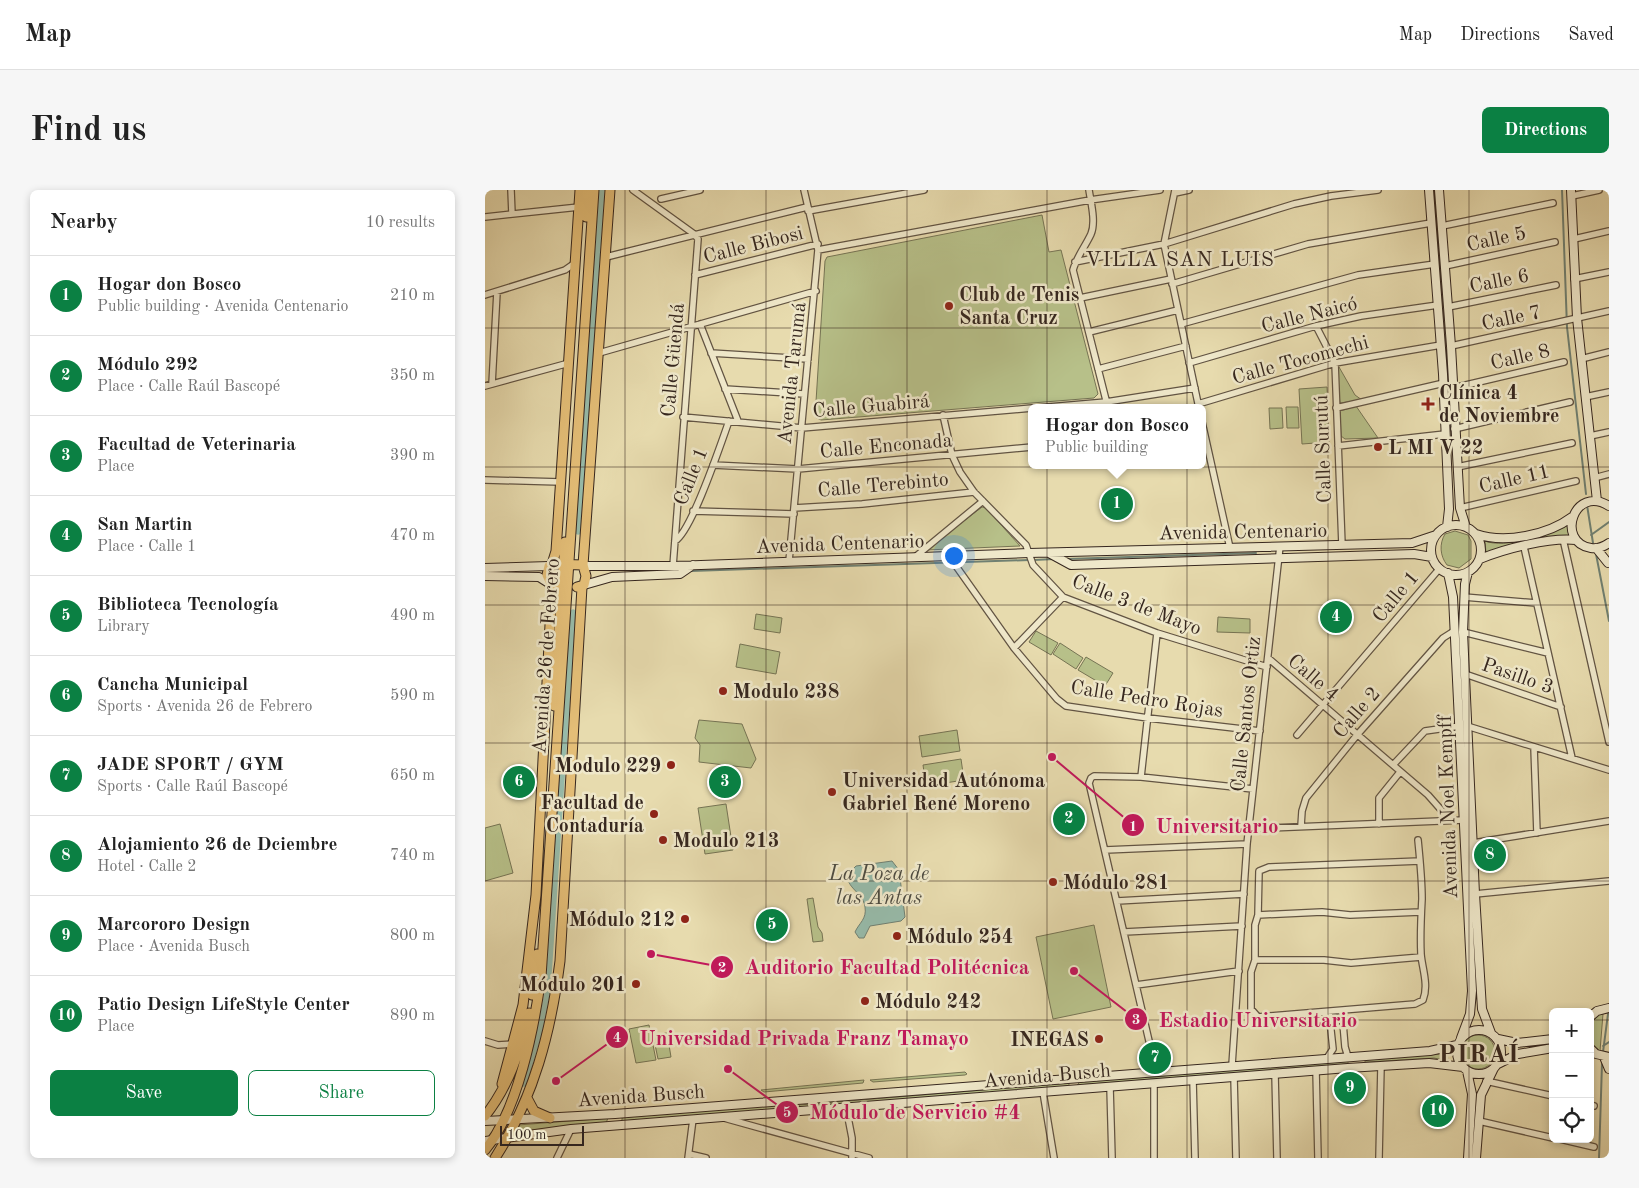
<!DOCTYPE html>
<html lang="en">
<head>
<meta charset="utf-8">
<style>
	body { margin:0; font-family:"Old Standard TT",serif; background:#f6f6f6; color:#222 }
	.controls { position:absolute; right:15px; bottom:15px; display:grid; overflow:hidden; border-radius:8px; box-shadow:0 2px 8px #0003 }
	.controls button { width:45px; height:45px; display:grid; place-items:center; padding:0; border:0; border-bottom:1px solid #e0e0e0; background:#fff; color:#222; font:25px sans-serif }
	.scale { position:absolute; left:15px; bottom:12px; width:84px; box-sizing:border-box; padding-left:5px; border:2px solid #36271f; border-top:0; font-size:14px; line-height:18px; white-space:nowrap; color:#36271f; -webkit-text-stroke:4px #efe8ca; paint-order:stroke }
	.you { position:absolute; left:468px; top:365px; width:18px; height:18px; margin:-12px; border:4px solid #fff; border-radius:50%; background:#1a73e8; box-shadow:0 0 0 8px #1a73e833 }
	.badge { display:grid; place-items:center; width:32px; height:32px; border-radius:50%; background:#0b8043; color:#fff; font-size:16px; font-weight:700 }
	.pin { position:absolute; translate:-50% -50%; border:2px solid #fff; box-shadow:0 1px 5px #0006 }
	.popup { position:absolute; left:543px; top:214px; width:178px; height:65px; box-sizing:border-box; display:grid; place-content:center; border-radius:8px; background:#fff; filter:drop-shadow(0 1px 4px #0005); font-size:16px; white-space:nowrap; color:#767676 }
	.popup b { font-size:19px; color:#222 }
	.popup::after { content:''; position:absolute; left:50%; top:100%; margin-left:-10px; border:10px solid transparent; border-top-color:#fff }
	.list { margin:0; padding:0; list-style:none }
	h2 { display:flex; justify-content:space-between; align-items:center; height:65px; margin:0; padding:0 20px; font-size:21px }
	h2 small { font-size:16px; font-weight:400; color:#767676 }
	.list li { display:grid; grid-template-columns:32px 1fr auto; gap:15px; align-items:center; box-sizing:border-box; height:80px; padding:0 20px; border-top:1px solid #e0e0e0 }
	.list b { display:block; font-size:19px; white-space:nowrap }
	.list p { margin:0; font-size:16px; white-space:nowrap; color:#767676 }
	.list em { font-size:16px; font-style:normal; color:#767676 }
	.actions { display:flex; gap:10px; padding:15px 20px }
	.actions a { flex:1; padding:11px 0; border:1px solid #0b8043; border-radius:8px; text-align:center; font-size:18px; color:#0b8043 }
	.actions .main { background:#0b8043; color:#fff }
	.icon { flex:none; width:28px; height:28px; fill:none; stroke:currentColor; stroke-width:2; stroke-linecap:round; stroke-linejoin:round }
	.map { position:relative; flex:none; width:1124px; height:968px; overflow:hidden; border-radius:8px }
	header { display:flex; align-items:center; gap:30px; box-sizing:border-box; height:70px; padding:0 25px; background:#fff; border-bottom:1px solid #e0e0e0 }
	header strong { font-size:24px }
	nav { display:flex; gap:28px; margin-inline-start:auto; font-size:18px }
	.intro { display:flex; align-items:center; justify-content:space-between; box-sizing:border-box; height:120px; padding:0 30px }
	h1 { margin:0; font-size:35px }
	.button { padding:12px 22px; border-radius:8px; background:#0b8043; color:#fff; font-size:18px; font-weight:700 }
	main { display:flex; gap:30px; padding:0 30px }
	aside { flex:1; background:#fff; border-radius:8px; box-shadow:0 2px 8px #0003 }
	.map>svg:first-child { display:block }
	.green { fill:#b7c089; stroke:#767454 }
	.water { fill:#97bbaa; stroke:#708072 }
	.lines { fill:none; stroke-linecap:round; stroke-linejoin:round }
	.stream { stroke:#708072; stroke-width:2 }
	.canal { stroke:#97bbaa; stroke-width:5.5 }
	.street-casing { stroke:#625443; stroke-width:8 }
	.secondary-casing { stroke:#36271f; stroke-width:10 }
	.primary-casing { stroke:#36271f; stroke-width:11 }
	.street { stroke:#efe8ca; stroke-width:5.5 }
	.secondary { stroke:#efe8ca; stroke-width:8 }
	.primary { stroke:#e4be77; stroke-width:9 }
	.grid { fill:none; stroke:#36271f; stroke-width:1; stroke-opacity:0.55 }
	.poi-dot { fill:#8f2418; stroke:#efe8ca; stroke-width:2 }
	.labels { text-anchor:middle; stroke-width:5; stroke-linejoin:round; paint-order:stroke }
	.street-label { font-size:20px; fill:#36271f; stroke:#efe8ca }
	.poi-label { font-size:20px; font-weight:bold; fill:#36271f; stroke:#efe8ca; text-anchor:start }
	.neighbourhood-label { font-size:21px; letter-spacing:1px; fill:#36271f; stroke:#efe8ca }
	.water-label { font-size:21px; font-style:italic; fill:#4e4c42; stroke:#efe8ca }
	.district-label { font-size:25px; font-weight:bold; letter-spacing:1px; fill:#36271f; stroke:#efe8ca }
	.leader { fill:none; stroke:#c2185b; stroke-width:2 }
	.callout-dot { fill:#c2185b; stroke:#efe8ca; stroke-width:2 }
	.mark-label { font-size:15px; text-anchor:middle; font-weight:bold; fill:#fff }
	.callout-label { font-size:21px; text-anchor:middle; font-weight:bold; fill:#c2185b; stroke:#efe8ca; stroke-width:5; stroke-linejoin:round; paint-order:stroke }
</style>
</head>
<body>
<header>
<strong>Map</strong>
<nav><a>Map</a><a>Directions</a><a>Saved</a></nav>
</header>
<div class="intro"><h1>Find us</h1><a class="button">Directions</a></div>
<main>
<aside>
<h2>Nearby<small>10 results</small></h2>
<ul class="list">
<li><span class="badge">1</span><div><b>Hogar don Bosco</b><p>Public building · Avenida Centenario</p></div><em>210 m</em></li>
<li><span class="badge">2</span><div><b>Módulo 292</b><p>Place · Calle Raúl Bascopé</p></div><em>350 m</em></li>
<li><span class="badge">3</span><div><b>Facultad de Veterinaria</b><p>Place</p></div><em>390 m</em></li>
<li><span class="badge">4</span><div><b>San Martin</b><p>Place · Calle 1</p></div><em>470 m</em></li>
<li><span class="badge">5</span><div><b>Biblioteca Tecnología</b><p>Library</p></div><em>490 m</em></li>
<li><span class="badge">6</span><div><b>Cancha Municipal</b><p>Sports · Avenida 26 de Febrero</p></div><em>590 m</em></li>
<li><span class="badge">7</span><div><b>JADE SPORT / GYM</b><p>Sports · Calle Raúl Bascopé</p></div><em>650 m</em></li>
<li><span class="badge">8</span><div><b>Alojamiento 26 de Dciembre</b><p>Hotel · Calle 2</p></div><em>740 m</em></li>
<li><span class="badge">9</span><div><b>Marcororo Design</b><p>Place · Avenida Busch</p></div><em>800 m</em></li>
<li><span class="badge">10</span><div><b>Patio Design LifeStyle Center</b><p>Place</p></div><em>890 m</em></li>
</ul>
<div class="actions"><a class="main">Save</a><a>Share</a></div>
</aside>
<div class="map">
<svg width="1124" height="968" viewBox="0 0 1124 968">
	<rect width="100%" height="100%" fill="#e7dbae"/>
	<filter id="stains"><feTurbulence type="fractalNoise" baseFrequency=".004" numOctaves="4"/><feColorMatrix values="0 0 0 0 .2 0 0 0 0 .09 0 0 0 0 .02 0 0 0 .5 -.17"/></filter>
	<radialGradient id="worn" r=".72"><stop offset=".6" stop-color="#630" stop-opacity="0"/><stop offset="1" stop-color="#630" stop-opacity=".3"/></radialGradient>
	<path class="green" d="M557,25L564,62L576,60L613,204L609,208L336,230L330,227L340,71L342,67Z
		M854,177L870,205L877,210L855,213L851,183Z
		M842,197L844,252L817,254L814,199Z
		M871,216L893,248L860,249L856,246L855,221Z
		M801,217H813L814,238H802Z
		M784,218H797L798,238L785,239Z
		M497,317L501,318L535,356L441,360Z
		M1083,335L1086,347L1001,363L1000,351C1019,359 1065,345 1083,335Z
		M970,341L983,345L986,351V369L974,378L962,375C955,366 954,354 960,344Z
		M271,424L297,428L295,443L269,439Z
		M733,427L765,429V443L732,442Z
		M551,441L573,453L566,465L544,452Z
		M575,453L598,468L591,479L568,464Z
		M255,454L295,462L291,484L251,477Z
		M601,467L628,483L620,496L593,480Z
		M214,530L257,534L271,569L266,578L214,572L215,555L210,548Z
		M472,540L475,561L437,567L434,546Z
		M476,569L479,590L441,596L438,575Z
		M241,614L248,660L220,664L213,618Z
		M15,634L28,683L0,691V638Z
		M328,708L333,737L337,743L338,751L328,752L322,709Z
		M609,735L626,817L568,829L551,747Z
		M1118,824L1115,861L1105,853V834L1113,825Z
		M164,835L171,870L151,873L144,839Z
		M182,843L186,867L173,869L168,845Z
		M976 862a17 17 0 1 1 34 0a17 17 0 1 1-34 0Z
		M962,861L963,871L949,868L881,872L878,870L955,864Z
		M863,869V874L592,895L596,891Z
		M480,882L482,884L480,885L388,892L385,890Z
		M379,890L378,893L279,902L276,900Z
		M584,893V896L316,918L314,915Z
		M304,914L306,918L304,919L137,931V928L142,927Z
		M123,928L121,933L30,942L33,935Z"/>
	<path class="water" d="M407,671L414,680L420,727L416,731L385,736L379,748H374L370,742C374,733 382,729 380,717C378,699 350,695 371,676Z"/>
	<g class="lines">
		<path class="stream" d="M1077,0L1082,137L1101,304
			M1102,315L1108,353
			M1106,345L1124,332
			M1111,364L1124,431
			M581,369L771,363
			M549,370L569,369
			M206,381L544,370
			M1118,856L1124,852
			M1118,862L1123,824
			M1114,968L1117,874"/>
		<path class="canal" d="M93,342L117,0
			M39,894L54,844L63,799L88,422"/>
		<g class="street-casing">
			<path id="street" d="M26,0L27,24
				M148,0L209,44L213,49L188,376
				M604,0C606,13 611,32 606,44C600,57 592,66 588,80L623,218
				M690,0L679,54L714,218
				M690,3L704,0
				M1087,6L1114,0
				M176,9L215,0
				M323,21L439,0
				M0,27L94,17
				M957,36L1068,13
				M1089,49L1124,41
				M333,60L605,10L675,0
				M121,67L322,17
				M590,72L679,54L809,14L846,6L893,0
				M960,76L1070,52
				M210,85L333,54
				M1089,89L1124,82
				M687,94L823,54L946,33
				M0,105L80,80L90,73
				M595,108L686,89
				M963,117L1071,95
				M215,134L253,231
				M696,134L873,85L950,74
				M831,136L850,173L857,355
				M604,142L693,120
				M966,156L1124,121
				M114,163L331,101
				M226,163L323,169
				M1096,169L1124,162
				M704,173L831,136L876,126L953,115
				M613,179L701,156
				M7,194L12,102
				M0,196L84,173
				M968,198L1079,172
				M240,199L319,204
				M1100,207L1124,202
				M713,214L850,173L956,155
				M552,218L621,212L710,198
				M851,218L959,193
				M458,225L467,265L475,282L489,302L541,355L548,375L578,407L672,443L782,477
				M198,227L317,238L547,218
				M717,232L745,358
				M969,239L1085,212
				M1105,246L1124,242
				M853,256L960,244
				M228,275L313,279L547,257
				M972,277L1087,253
				M1109,288L1124,284
				M0,290L76,292
				M309,318L377,314L489,302
				M975,318L1091,291
				M208,321L309,324
				M1078,349L1124,552
				M190,351C207,341 236,253 244,231
				M1039,357L1087,568
				M469,365L471,376L529,458L572,509L581,516L663,528L775,541
				M430,367L498,311
				M304,371L333,60L319,0
				M979,407L1051,413
				M978,442L1063,463
				M529,458L578,407
				M783,468L943,605L965,630
				M980,484L1076,517
				M982,536L1124,580
				M812,545L955,378
				M1049,557L1052,643
				M908,575L940,541L975,536
				M656,587L672,443
				M894,634V608L915,582
				M816,636L817,621L821,608L872,545L958,448L969,441
				M764,639L979,630
				M933,650C935,670 937,690 937,709C936,727 935,745 936,764C937,778 944,795 938,810L930,814L773,827L766,819V782L770,770V735L773,725L774,681L784,677L935,671
				M988,653L1124,631
				M620,660L762,654
				M990,704L1124,691
				M632,711L759,704
				M773,725L837,722L865,725L935,722
				M639,742L757,736
				M770,770H839L866,773L936,767
				M651,795L754,781
				M857,821L860,857L863,867
				M0,851L13,855L28,854
				M842,868L848,859L844,822
				M747,875L762,654L795,356
				M831,880L833,968
				M671,881L604,593L606,588L609,586L656,587L768,599
				M790,884L792,968
				M749,887L751,968
				M708,890L710,968
				M1001,891L1068,906
				M669,893V968
				M625,897L627,968
				M558,902L569,968
				M1105,915L1109,916
				M361,917L367,948V968
				M239,928L384,968
				M994,931L1068,948
				M1075,949L1109,957
				M204,964L221,968
				M72,968L86,939
				M203,968L208,929
				M894,968L896,876"/>
		</g>
		<g class="secondary-casing">
			<path id="secondary" d="M944,0L958,184L964,319L962,337
				M954,0L966,156L975,318L981,337
				M1086,0L1092,128L1112,311
				M1124,316C1089,294 1070,352 1106,358C1112,359 1118,357 1124,353
				M946 360a25 25 0 1 1 50 0a25 25 0 1 1-50 0Z
				M991,344C1020,354 1063,345 1087,327
				M1111,358L1123,373
				M564,363L586,375L929,364L947,367
				M995,369C1019,359 1065,347 1091,350
				M98,376H188L544,363L927,353L951,345
				M0,378L64,376
				M983,382L980,394L978,442L990,704L997,819L1006,843
				M963,383L968,407L987,801L985,824L976,848
				M0,386L54,387L65,394
				M99,395L127,387L195,384L208,375
				M1105,827L1112,821L1124,818
				M972 862a22 22 0 1 1 44 0a22 22 0 1 1-44 0Z
				M1013,849L1032,853L1068,849
				M1105,858L1111,864L1124,867
				M1119,867L1124,879
				M1013,874L1033,864L1068,858
				M982,881L987,904L983,968
				M0,931L130,924L945,861L972,855
				M0,951L86,939L863,878L944,873L978,877
				M991,968L996,905L1009,878"/>
		</g>
		<g class="primary-casing">
			<path id="primary" d="M101,27L102,0
				M67,374L71,361L95,0
				M71,396H67L62,385L64,376L67,374L98,375
				M92,397L99,395L101,386L98,375L125,0
				M69,516L80,352
				M47,805L52,764
				M17,894L38,815L51,705L67,396
				M42,908L49,921L65,928
				M0,926C24,896 35,861 44,823
				M0,960C33,921 49,838 56,787L109,0
				M10,968C49,908 66,841 75,771L97,397"/>
		</g>
		<use href="#street" class="street"/>
		<use href="#secondary" class="secondary"/>
		<use href="#primary" class="primary"/>
	</g>
	<path class="grid" d="M140,0V968M281,0V968M422,0V968M562,0V968M702,0V968M843,0V968M984,0V968M0,138H1124M0,277H1124M0,415H1124M0,553H1124M0,691H1124M0,830H1068M1105,830H1124"/>
	<g class="poi-dot">
		<circle cx="464" cy="116" r="5"/>
		<path d="M940.5 206.5h5v5h5v5h-5v5h-5v-5h-5v-5h5z"/>
		<circle cx="893" cy="257" r="5"/>
		<circle cx="238" cy="501" r="5"/>
		<circle cx="186" cy="575" r="5"/>
		<circle cx="347" cy="602" r="5"/>
		<circle cx="169" cy="624" r="5"/>
		<circle cx="178" cy="650" r="5"/>
		<circle cx="568" cy="692" r="5"/>
		<circle cx="200" cy="729" r="5"/>
		<circle cx="412" cy="746" r="5"/>
		<circle cx="151" cy="794" r="5"/>
		<circle cx="380" cy="811" r="5"/>
		<circle cx="614" cy="849" r="5"/>
	</g>
	<g class="labels">
		<g class="street-label">
			<text transform="translate(1011 48) rotate(-12)" y="7">Calle 5</text>
			<text transform="translate(268 54) rotate(-14)" y="7">Calle Bibosi</text>
			<text transform="translate(1014 90) rotate(-11)" y="7">Calle 6</text>
			<text transform="translate(824 124) rotate(-14)" y="7">Calle Naicó</text>
			<text transform="translate(1026 127) rotate(-12)" y="7">Calle 7</text>
			<text transform="translate(1035 166) rotate(-13)" y="7">Calle 8</text>
			<text transform="translate(815 169) rotate(-15)" y="7">Calle Tocomechi</text>
			<text transform="translate(187 170) rotate(-85)" y="7">Calle Güendá</text>
			<text transform="translate(306 183) rotate(-84)" y="7">Avenida Tarumá</text>
			<text transform="translate(386 215) rotate(-5)" y="7">Calle Guabirá</text>
			<text transform="translate(401 255) rotate(-5)" y="7">Calle Enconada</text>
			<text transform="translate(837 259) rotate(-92)" y="7">Calle Surutú</text>
			<text transform="translate(205 286) rotate(-68)" y="7">Calle 1</text>
			<text transform="translate(1029 288) rotate(-13)" y="7">Calle 11</text>
			<text transform="translate(398 294) rotate(-5)" y="7">Calle Terebinto</text>
			<text transform="translate(758 341) rotate(-1)" y="7">Avenida Centenario</text>
			<text transform="translate(355 353) rotate(-2)" y="7">Avenida Centenario</text>
			<text transform="translate(910 406) rotate(-50)" y="7">Calle 1</text>
			<text transform="translate(652 414) rotate(21)" y="7">Calle 3 de Mayo</text>
			<text transform="translate(60 466) rotate(-86)" y="7">Avenida 26 de Febrero</text>
			<text transform="translate(1033 485) rotate(19)" y="7">Pasillo 3</text>
			<text transform="translate(829 487) rotate(41)" y="7">Calle 4</text>
			<text transform="translate(662 508) rotate(9)" y="7">Calle Pedro Rojas</text>
			<text transform="translate(871 522) rotate(-49)" y="7">Calle 2</text>
			<text transform="translate(760 524) rotate(-84)" y="7">Calle Santos Ortiz</text>
			<text transform="translate(962 617) rotate(-92)" y="7">Avenida Noel Kempff</text>
			<text transform="translate(562 885) rotate(-5)" y="7">Avenida Busch</text>
			<text transform="translate(156 905) rotate(-4)" y="7">Avenida Busch</text>
		</g>
		<g class="poi-label">
			<text x="474" y="111">Club de Tenis<tspan x="474" dy="23">Santa Cruz</tspan></text>
			<text x="954" y="209">Clínica 4<tspan x="954" dy="23">de Noviembre</tspan></text>
			<text x="903" y="264">L MI V 22</text>
			<text x="248" y="508">Modulo 238</text>
			<text x="176" y="582" text-anchor="end">Modulo 229</text>
			<text x="357" y="597">Universidad Autónoma<tspan x="357" dy="23">Gabriel René Moreno</tspan></text>
			<text x="159" y="619" text-anchor="end">Facultad de<tspan x="159" dy="23">Contaduría</tspan></text>
			<text x="188" y="657">Modulo 213</text>
			<text x="578" y="699">Módulo 281</text>
			<text x="190" y="736" text-anchor="end">Módulo 212</text>
			<text x="422" y="753">Módulo 254</text>
			<text x="141" y="801" text-anchor="end">Módulo 201</text>
			<text x="390" y="818">Módulo 242</text>
			<text x="604" y="856" text-anchor="end">INEGAS</text>
		</g>
		<g class="neighbourhood-label">
			<text x="695" y="76">VILLA SAN LUIS</text>
		</g>
		<g class="water-label">
			<text x="394" y="690">La Poza de<tspan x="394" dy="24">las Antas</tspan></text>
		</g>
		<g class="district-label">
			<text x="994" y="872">PIRAÍ</text>
		</g>
	</g>
	<path class="leader" d="M567 567L648 635M166 764L237 777M589 781L651 829M71 891L132 847M243 879L302 922"/>
	<g class="callout-dot">
		<circle cx="567" cy="567" r="5"/>
		<circle cx="166" cy="764" r="5"/>
		<circle cx="589" cy="781" r="5"/>
		<circle cx="71" cy="891" r="5"/>
		<circle cx="243" cy="879" r="5"/>
		<circle cx="648" cy="635" r="12"/>
		<circle cx="237" cy="777" r="12"/>
		<circle cx="651" cy="829" r="12"/>
		<circle cx="132" cy="847" r="12"/>
		<circle cx="302" cy="922" r="12"/>
	</g>
	<g class="mark-label">
		<text x="648" y="641">1</text>
		<text x="237" y="782">2</text>
		<text x="651" y="834">3</text>
		<text x="132" y="852">4</text>
		<text x="302" y="927">5</text>
	</g>
	<g class="callout-label">
		<text x="732" y="643">Universitario</text>
		<text x="402" y="784">Auditorio Facultad Politécnica</text>
		<text x="773" y="837">Estadio Universitario</text>
		<text x="319" y="855">Universidad Privada Franz Tamayo</text>
		<text x="430" y="929">Módulo de Servicio #4</text>
	</g>
	<rect width="100%" height="100%" filter="url(#stains)"/>
	<rect width="100%" height="100%" fill="url(#worn)"/>
</svg>
<div class="controls">
<button>+</button>
<button>−</button>
<button><svg class="icon" aria-label="locate" viewBox="0 0 24 24"><circle cx="12" cy="12" r="6"/><path d="M12 2v4M12 18v4M2 12h4M18 12h4"/></svg></button>
</div>
<div class="scale">100 m</div>
<div class="you"></div>
<div class="pin badge" style="left:632px;top:314px">1</div>
<div class="popup"><b>Hogar don Bosco</b>Public building</div>
<div class="pin badge" style="left:584px;top:629px">2</div>
<div class="pin badge" style="left:240px;top:592px">3</div>
<div class="pin badge" style="left:851px;top:427px">4</div>
<div class="pin badge" style="left:287px;top:735px">5</div>
<div class="pin badge" style="left:34px;top:592px">6</div>
<div class="pin badge" style="left:670px;top:868px">7</div>
<div class="pin badge" style="left:1005px;top:665px">8</div>
<div class="pin badge" style="left:865px;top:898px">9</div>
<div class="pin badge" style="left:953px;top:921px">10</div>
</div>
</main>
</body>
</html>
